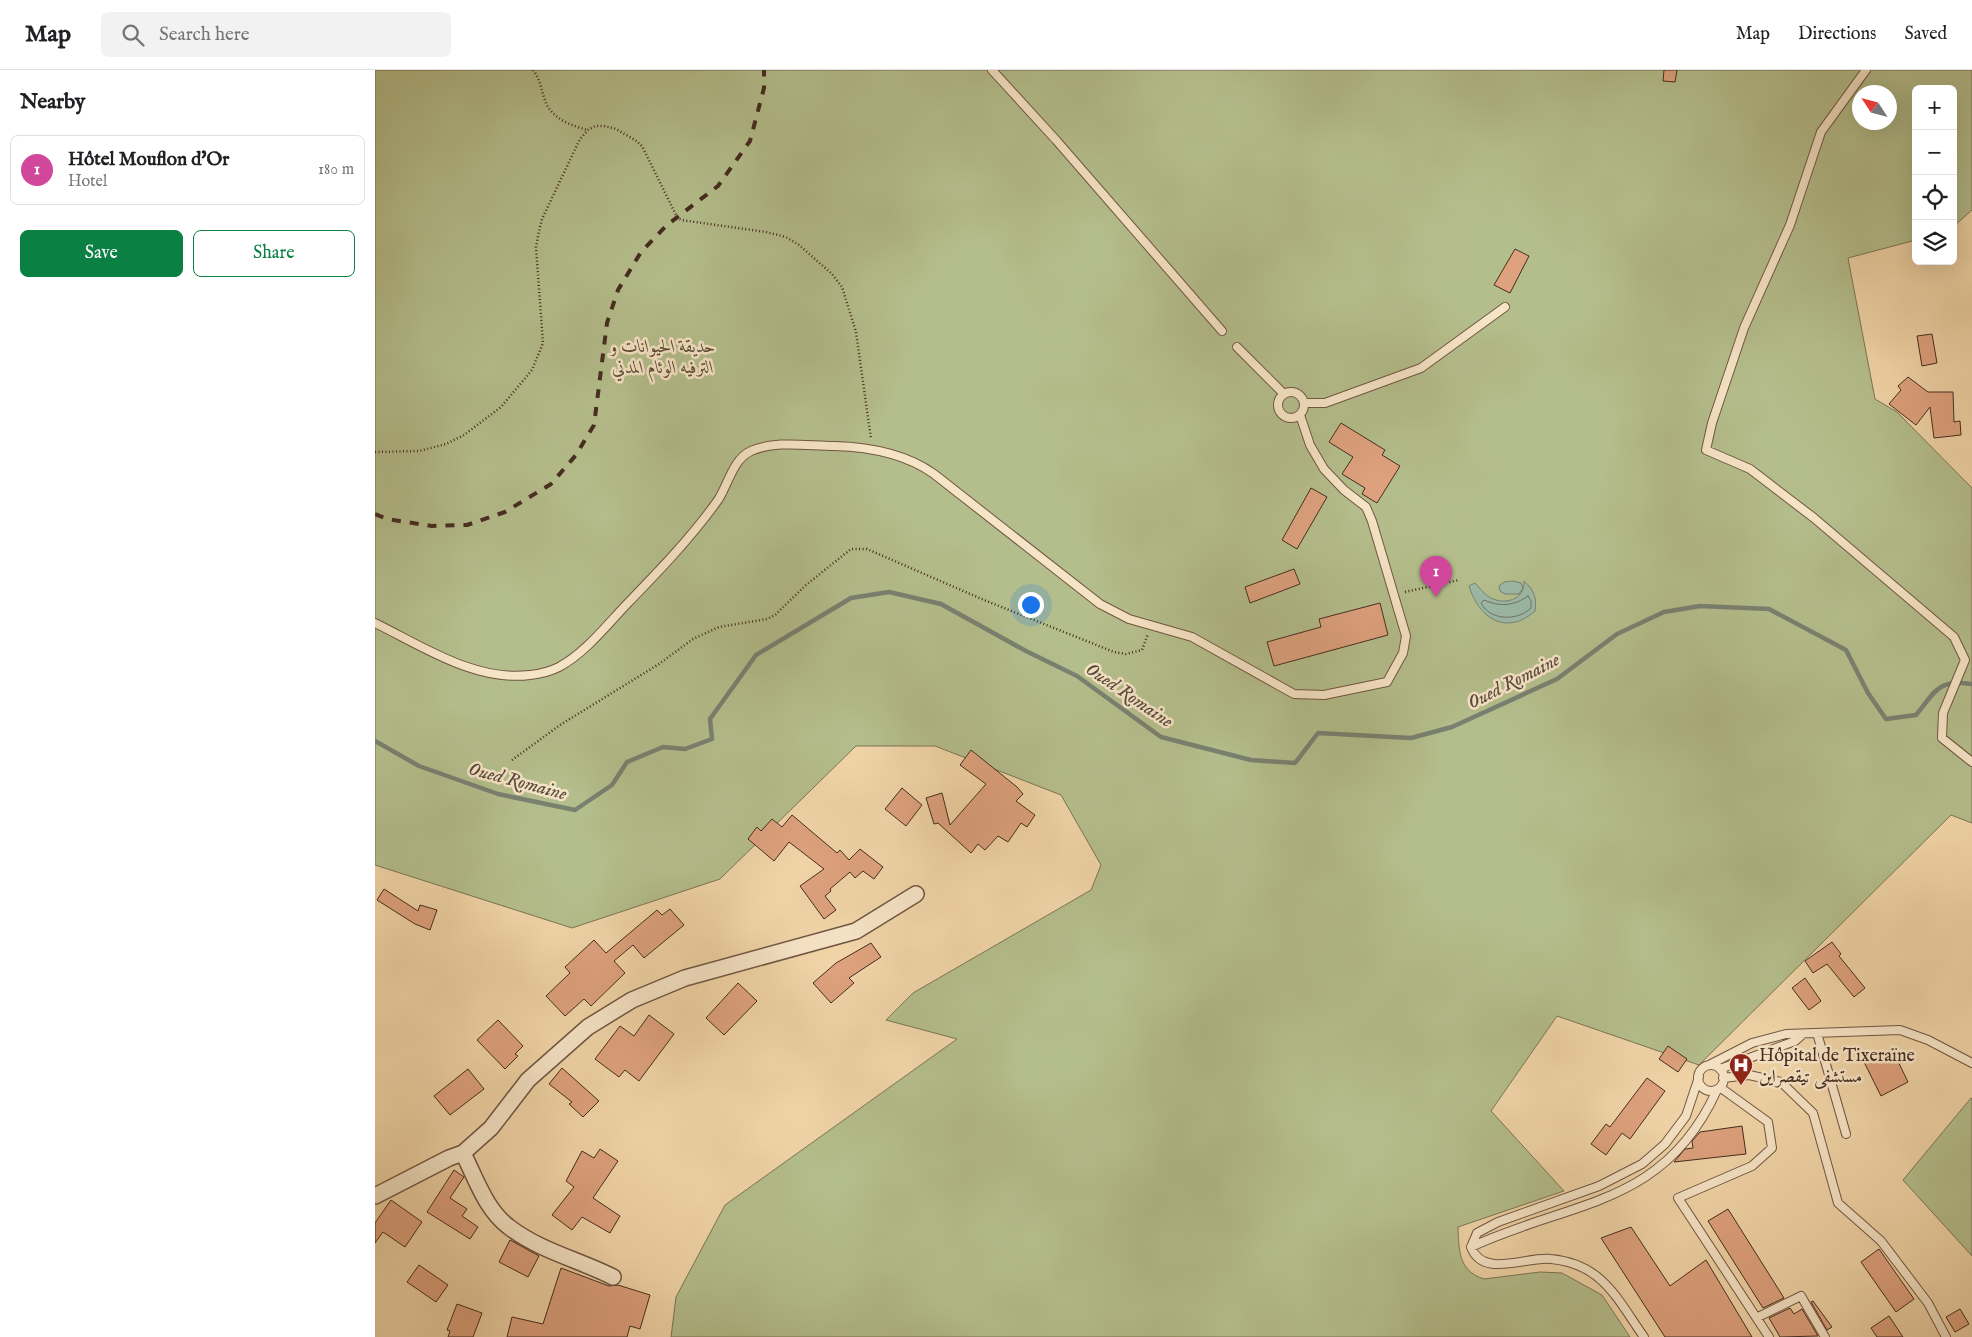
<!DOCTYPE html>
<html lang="en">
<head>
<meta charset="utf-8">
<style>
	body { margin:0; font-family:"IM FELL English",Amiri,serif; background:#f2f2f2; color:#202124 }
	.controls { position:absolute; right:15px; top:15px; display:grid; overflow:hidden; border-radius:8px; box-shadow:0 5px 20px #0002 }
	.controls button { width:45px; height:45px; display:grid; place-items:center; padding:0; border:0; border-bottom:1px solid #e0e0e0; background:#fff; color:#202124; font:25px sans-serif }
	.compass { position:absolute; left:1477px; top:15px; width:45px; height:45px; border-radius:50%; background:#fff; box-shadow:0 5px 20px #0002; rotate:306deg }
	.you { position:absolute; left:655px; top:534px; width:18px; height:18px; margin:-12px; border:4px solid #fff; border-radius:50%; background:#1a73e8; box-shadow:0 0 0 8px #1a73e833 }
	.badge { display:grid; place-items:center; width:32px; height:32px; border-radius:50%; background:#0b8043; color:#fff; font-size:16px; font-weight:700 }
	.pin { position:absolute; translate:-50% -41px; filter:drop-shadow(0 1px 2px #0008) }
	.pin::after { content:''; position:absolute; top:26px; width:18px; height:15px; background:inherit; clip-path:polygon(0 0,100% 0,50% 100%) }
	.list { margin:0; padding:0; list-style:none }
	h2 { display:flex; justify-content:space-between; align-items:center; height:65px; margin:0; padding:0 20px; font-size:21px }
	h2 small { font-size:16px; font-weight:400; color:#757577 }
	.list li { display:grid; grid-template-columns:32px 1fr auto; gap:15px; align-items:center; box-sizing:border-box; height:70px; margin:0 10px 10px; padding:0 10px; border:1px solid #e0e0e0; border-radius:8px }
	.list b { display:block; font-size:19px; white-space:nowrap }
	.list p { margin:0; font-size:16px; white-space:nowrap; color:#757577 }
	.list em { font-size:16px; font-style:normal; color:#757577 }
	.actions { display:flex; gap:10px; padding:15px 20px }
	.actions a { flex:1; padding:11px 0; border:1px solid #0b8043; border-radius:8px; text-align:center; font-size:18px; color:#0b8043 }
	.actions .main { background:#0b8043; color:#fff }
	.icon { flex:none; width:28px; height:28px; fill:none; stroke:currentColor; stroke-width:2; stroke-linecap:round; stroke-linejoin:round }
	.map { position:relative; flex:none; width:1597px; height:1267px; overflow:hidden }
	header { display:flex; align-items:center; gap:30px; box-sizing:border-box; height:70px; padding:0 25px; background:#fff; border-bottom:1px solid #e0e0e0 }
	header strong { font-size:24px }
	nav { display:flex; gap:28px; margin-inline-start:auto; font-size:18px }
	.search { width:350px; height:45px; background:#f2f2f2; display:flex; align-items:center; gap:12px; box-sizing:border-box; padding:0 18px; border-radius:8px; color:#757577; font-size:19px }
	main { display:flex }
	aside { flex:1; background:#fff }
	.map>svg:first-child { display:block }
	.green { fill:#b4be8c; stroke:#7c7556; fill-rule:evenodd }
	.water { fill:#9bb9a7; stroke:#798171 }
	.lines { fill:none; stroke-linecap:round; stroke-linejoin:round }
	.shore { stroke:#707264; stroke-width:1 }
	.stream { stroke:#798171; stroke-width:4.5 }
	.building { fill:#dea27e; stroke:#452c20 }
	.lane-casing { stroke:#705642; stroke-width:10 }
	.street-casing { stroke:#705642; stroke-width:18 }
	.path { stroke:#452c20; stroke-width:2.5; stroke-dasharray:1 2.5; stroke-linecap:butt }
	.lane { stroke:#f6e4c6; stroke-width:8 }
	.street { stroke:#f6e4c6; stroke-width:15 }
	.rail { stroke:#452c20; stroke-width:4; stroke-dasharray:9 9; stroke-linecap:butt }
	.labels { text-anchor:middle; stroke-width:5; stroke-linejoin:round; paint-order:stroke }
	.park-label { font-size:18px; font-style:italic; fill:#5b4936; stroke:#f6e4c6 }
	.poi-label { font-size:18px; fill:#452c20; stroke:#f6e4c6; text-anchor:start }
	.water-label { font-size:19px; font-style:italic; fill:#56483b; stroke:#f6e4c6 }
</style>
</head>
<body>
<header>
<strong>Map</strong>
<div class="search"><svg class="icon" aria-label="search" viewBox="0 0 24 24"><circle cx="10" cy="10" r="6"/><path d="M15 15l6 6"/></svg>Search here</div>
<nav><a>Map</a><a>Directions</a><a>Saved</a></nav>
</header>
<main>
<aside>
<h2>Nearby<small></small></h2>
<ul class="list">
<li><span class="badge" style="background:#d1479c">1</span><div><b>Hôtel Mouflon d'Or</b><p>Hotel</p></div><em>180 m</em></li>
</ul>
<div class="actions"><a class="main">Save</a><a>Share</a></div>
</aside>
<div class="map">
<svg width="1597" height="1267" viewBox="0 0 1597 1267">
	<rect width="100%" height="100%" fill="#f1d5a8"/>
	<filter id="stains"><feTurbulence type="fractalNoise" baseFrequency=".004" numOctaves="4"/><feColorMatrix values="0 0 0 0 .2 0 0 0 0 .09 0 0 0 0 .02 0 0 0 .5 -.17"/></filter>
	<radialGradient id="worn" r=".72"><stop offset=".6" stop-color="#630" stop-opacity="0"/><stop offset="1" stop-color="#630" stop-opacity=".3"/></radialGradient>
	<path class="green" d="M0,0H1597V140L1578,157V19H1541V170L1473,188L1500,329L1522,342L1597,418V753L1576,745L1324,995L1182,946L1116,1041L1189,1121L1083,1157C1084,1180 1083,1201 1109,1209L1165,1202L1187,1203L1227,1225L1255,1267H296L301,1227L350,1135L582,969L511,950L538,923L716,820L726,795L686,725L560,676H481L345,809L197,858L0,795ZM1484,22H1514V52H1484Z
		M1596,1028L1597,1029V1186L1528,1110Z"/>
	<path class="water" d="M1138,511L1146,513L1148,518L1144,524H1130L1125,521L1124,516L1129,512Z
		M1149,511C1159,520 1162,528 1160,541C1132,566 1104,549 1094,516L1100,513C1104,517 1109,524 1114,527C1129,536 1150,530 1149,511Z"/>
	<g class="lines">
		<path class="shore" d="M1153,526L1156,531V538C1143,551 1115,551 1106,533L1109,530C1125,537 1139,536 1153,526Z"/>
		<path class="stream" d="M0,671L44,696L123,724L200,740L237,715L252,692L288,677L310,679L337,669L335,649L381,585L476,528L514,522L566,534L651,581L702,606L786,667L876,690L920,693L943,663L1036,668L1077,657L1182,609L1242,564L1289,542L1325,536L1394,539L1471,580L1493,623L1511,649L1541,645C1561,621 1562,609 1597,614"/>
	</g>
	<path class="building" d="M1289,0H1302L1300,12L1288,11Z
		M1140,179L1154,186L1135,223L1119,215Z
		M1557,264L1562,293L1547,296L1542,266Z
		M1533,307L1553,322H1578L1579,352L1585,351L1586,365L1559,368L1555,337L1541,355L1514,334L1526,320L1523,316Z
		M966,353L1010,380L1007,385L1025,396L1002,433L987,424L990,418L967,404L978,387L954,372Z
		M936,418L952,427L922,479L907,470Z
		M919,499L925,514L875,533L870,517Z
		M1005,533L1013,565L899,596L892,572L946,557L944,549Z
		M596,680L642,717L648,724L641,731L660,745L652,757L646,753L633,772L623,766L610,780L603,774L596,783L563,753L559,754L551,728L567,723L575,755L611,714L585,695Z
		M527,718L547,735L531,756L510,739Z
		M417,745L462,783L465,780L474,790L485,779L508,797L499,809L488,801L480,808L475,802L455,819L456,821L450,826L461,840L449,849L425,816L449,799L414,772L399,791L373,769L382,757L386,761L397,749L407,757Z
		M9,819L43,841L45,835L62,840L55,860L40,854L2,830Z
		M295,839L309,855L269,888L258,875L239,891L250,903L216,936L209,929L190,946L171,926L195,903L190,897L219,870L231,883L282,840L287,845Z
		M1457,872L1466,884L1464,886L1490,918L1479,927L1452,894L1438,903L1430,891Z
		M496,873L506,887L474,908L479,913L456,933L438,913L461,893Z
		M1430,908L1446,931L1434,940L1417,918Z
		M363,913L382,931L349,965L331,948Z
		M274,945L299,964L264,1011L250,1000L244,1007L220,989L245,956L259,966Z
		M123,950L148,976L140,984L143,986L130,999L102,970Z
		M1293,976L1312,989L1303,1002L1284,989Z
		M1517,979L1533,1012L1506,1026L1489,992Z
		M187,998L224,1031L208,1047L194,1034L197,1032L174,1014Z
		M93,999L109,1019L75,1045L59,1026Z
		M1272,1008L1290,1021L1255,1069L1247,1063L1231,1085L1216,1074L1231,1054L1235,1057Z
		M1367,1056L1371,1084L1299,1092L1310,1079L1318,1078L1317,1071L1325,1062Z
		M225,1079L243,1091L218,1128L245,1146L235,1163L207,1147L197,1160L177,1145L199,1117L191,1111L207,1081L219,1088Z
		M79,1100L89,1107L75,1128L92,1139L87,1146L103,1157L95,1169L52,1142Z
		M16,1130L47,1152L30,1177L8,1162L0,1173V1153Z
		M1353,1139L1409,1228L1388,1238L1333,1151Z
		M1256,1157L1295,1216L1331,1190L1377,1267H1290L1226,1168Z
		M135,1170L164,1186L153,1207L124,1192Z
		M1504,1179L1539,1229L1521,1242L1486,1192Z
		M44,1195L73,1215L61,1232L32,1212Z
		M186,1198L234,1216L243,1215L275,1225L265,1259L255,1256L252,1267H132L137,1247L168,1254Z
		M1438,1231L1457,1257L1452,1260L1436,1232Z
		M82,1234L107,1243L98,1267H73L75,1261L72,1260Z
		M1415,1238L1419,1244L1427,1239L1443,1266L1405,1267L1394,1248Z
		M1585,1239L1594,1254L1580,1262L1571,1247Z
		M1514,1246L1528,1267H1502L1496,1258Z"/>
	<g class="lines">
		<g class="lane-casing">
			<path id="lane" d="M617,0L681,70L847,261
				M1491,0L1446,62L1415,155L1369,258L1337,353L1331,380L1375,399L1439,448L1579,567L1590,590L1568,643L1567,668L1597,692
				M862,277L909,324
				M903 335a13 13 0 1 1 26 0a13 13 0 1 1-26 0Z
				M929,333H950L1046,298L1130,237
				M0,553C47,576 100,612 155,605C165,604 176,601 184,597C210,583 231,556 251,535C283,502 316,468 343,430C353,415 358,389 376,381C400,370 433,376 459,376C494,377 530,383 559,404L725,534L754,549L817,567L919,624L949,625L1012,612L1028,583L1031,566L997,451L991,437L969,420L949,399L935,375L925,345
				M1442,963L1471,1064
				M1334,995L1377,973L1411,964L1525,960L1553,970L1597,993
				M1323 1008a13 13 0 1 1 26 0a13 13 0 1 1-26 0Z
				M1345,999L1420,971L1428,964
				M1348,1008L1374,1005L1406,1012L1438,1043L1463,1133L1506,1171L1553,1233L1571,1267
				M1346,1018L1393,1052L1397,1078L1377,1096L1303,1128L1394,1267
				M1096,1177C1197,1130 1289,1137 1342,1020
				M1383,1247L1426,1226L1450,1267
				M1269,1267C1242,1229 1228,1194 1176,1189C1151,1186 1108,1209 1096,1177L1102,1163L1123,1152L1224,1116L1267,1094L1290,1074L1311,1046L1324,1007"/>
		</g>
		<g class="street-casing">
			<path id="street" d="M88,1083C101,1109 111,1140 134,1157C165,1181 205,1190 238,1207
				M0,1126L74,1088L88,1083L116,1058L153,1010L213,957L257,930L310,908L481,861L541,824"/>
		</g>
		<path class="path" d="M158,0C166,10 166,21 171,33C178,49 197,56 213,60
			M0,382L44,381L71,374L89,365L126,337L157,300L168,273L161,177L164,161L167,149L205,69L213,60L220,56H229L241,59L260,70L267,76L302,147L306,150L391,162L411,167L424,175L457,204L467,217L481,262L496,369
			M1030,522L1084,510
			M137,690L185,655L284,594L318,569L344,557L392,549L400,545L431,515L476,479H492L609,530L739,582L751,584L767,580L773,564"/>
		<use href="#lane" class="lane"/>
		<use href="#street" class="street"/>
		<path class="rail" d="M0,444L12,449L57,456L92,455L130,442L176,414L201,385L219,355L232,253L243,220L266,182L292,155L343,116L375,71L389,18V0"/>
	</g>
	<defs>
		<g id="hospital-pin" transform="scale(1.25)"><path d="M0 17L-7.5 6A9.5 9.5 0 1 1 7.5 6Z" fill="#8f2418" stroke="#f6e4c6"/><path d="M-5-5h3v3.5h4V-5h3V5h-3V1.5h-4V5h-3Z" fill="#fff"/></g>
	</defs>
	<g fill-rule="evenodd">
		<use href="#hospital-pin" x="1366" y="995"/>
	</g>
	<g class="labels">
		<g class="park-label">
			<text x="288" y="282">حديقة الحيوانات و<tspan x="288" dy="21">الترفيه الوئام المدني</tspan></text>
		</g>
		<g class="poi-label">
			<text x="1384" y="991">Hôpital de Tixeraïne<tspan x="1384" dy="21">مستشفى تيقصراين</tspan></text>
		</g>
		<g class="water-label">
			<text transform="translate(1138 610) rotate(-27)" y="7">Oued Romaine</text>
			<text transform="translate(755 624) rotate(34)" y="7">Oued Romaine</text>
			<text transform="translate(143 710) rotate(15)" y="7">Oued Romaine</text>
		</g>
	</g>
	<rect width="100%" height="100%" filter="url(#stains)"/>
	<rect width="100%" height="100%" fill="url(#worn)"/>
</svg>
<div class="controls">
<button>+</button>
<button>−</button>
<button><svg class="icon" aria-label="locate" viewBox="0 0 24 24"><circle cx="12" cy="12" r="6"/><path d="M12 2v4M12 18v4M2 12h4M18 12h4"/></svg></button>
<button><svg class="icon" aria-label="layers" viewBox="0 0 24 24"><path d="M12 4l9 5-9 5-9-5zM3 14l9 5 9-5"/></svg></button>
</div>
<svg class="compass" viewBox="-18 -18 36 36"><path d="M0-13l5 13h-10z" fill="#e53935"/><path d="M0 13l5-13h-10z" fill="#757577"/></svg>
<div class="you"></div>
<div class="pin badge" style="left:1061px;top:527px;background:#d1479c">1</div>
</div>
</main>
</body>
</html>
